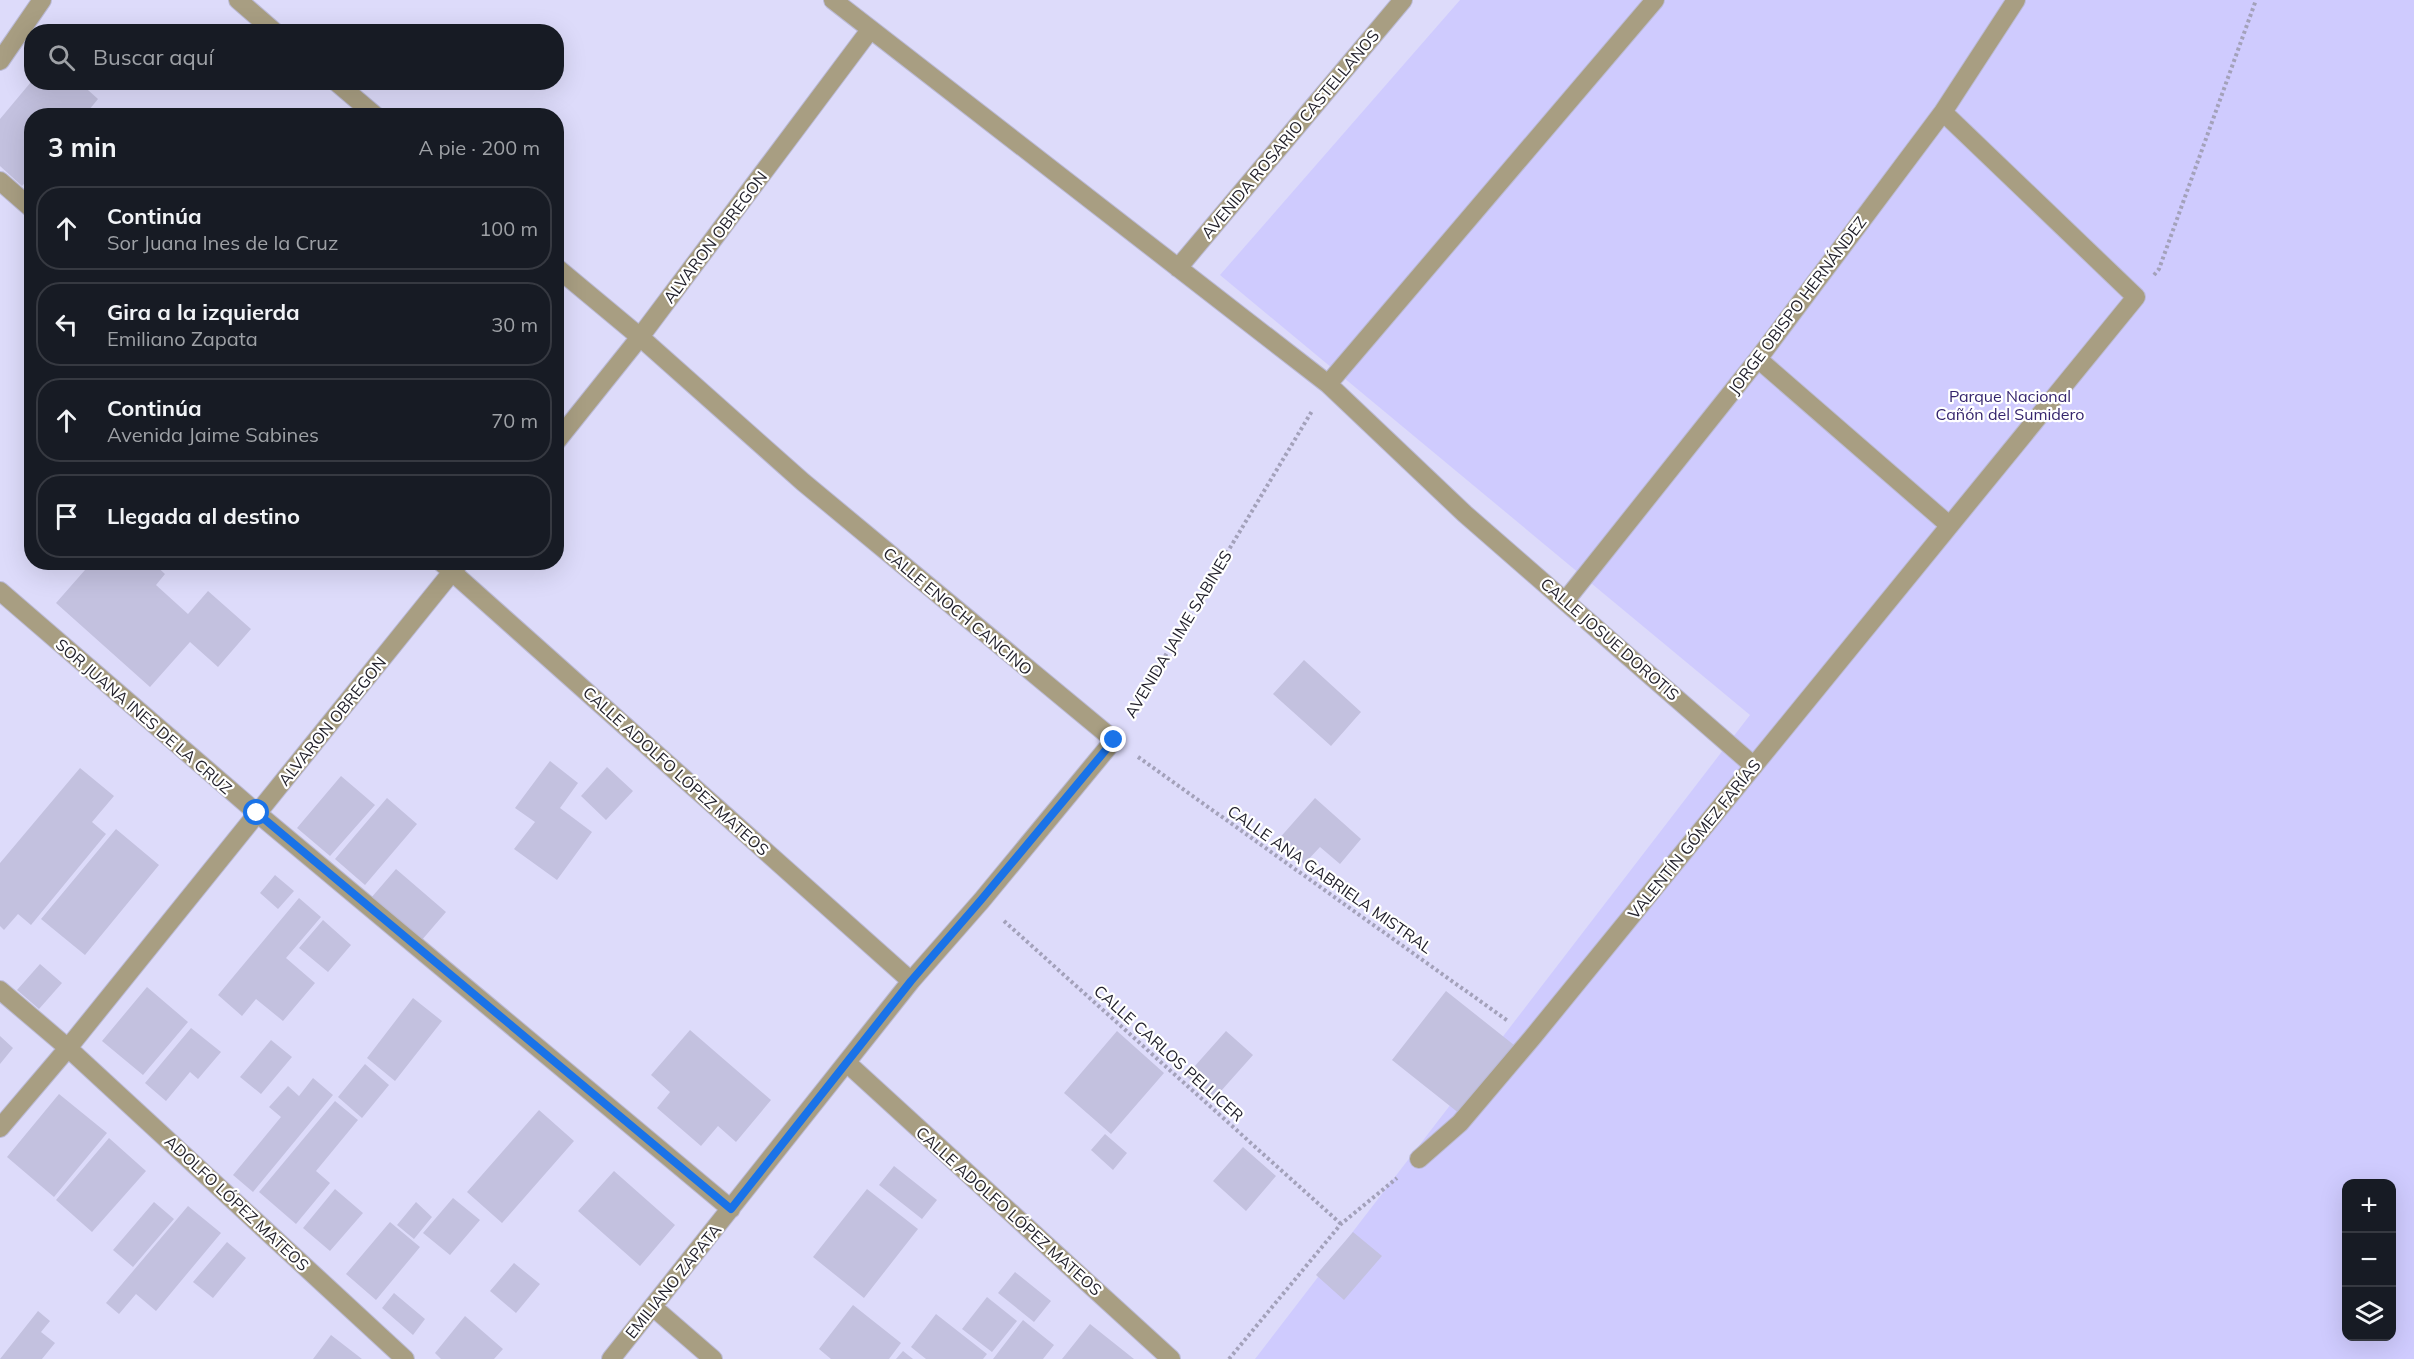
<!DOCTYPE html>
<html lang="es">
<head>
<meta charset="utf-8">
<style>
	body { margin:0; font-family:Mulish,sans-serif; background:#242831; color:#f1f3f6 }
	.controls { position:absolute; right:18px; bottom:18px; display:grid; overflow:hidden; border-radius:12px; box-shadow:0 6px 24px #0002 }
	.controls button { width:54px; height:54px; display:grid; place-items:center; padding:0; border:0; border-bottom:2px solid #363941; background:#171b24; color:#f1f3f6; font:30px sans-serif }
	.stop { position:absolute; width:18px; height:18px; margin:-14px; border:4px solid #1a73e8; border-radius:50%; background:#fff }
	.stop.end { background:#1a73e8; border-color:#fff; box-shadow:0 2px 6px #0008 }
	.list { margin:0; padding:0; list-style:none }
	h2 { display:flex; justify-content:space-between; align-items:center; height:78px; margin:0; padding:0 24px; font-size:26px }
	h2 small { font-size:20px; font-weight:400; color:#9ea1a6 }
	.list li { display:grid; grid-template-columns:39px 1fr auto; gap:18px; align-items:center; box-sizing:border-box; height:84px; margin:0 12px 12px; padding:0 12px; border:2px solid #363941; border-radius:24px }
	.list b { display:block; font-size:22px; white-space:nowrap }
	.list p { margin:0; font-size:20px; white-space:nowrap; color:#9ea1a6 }
	.list em { font-size:20px; font-style:normal; color:#9ea1a6 }
	.icon { flex:none; width:33px; height:33px; fill:none; stroke:currentColor; stroke-width:2; stroke-linecap:round; stroke-linejoin:round }
	.map { position:relative; flex:none; width:2414px; height:1359px; overflow:hidden }
	.search { position:absolute; background:#171b24; box-shadow:0 6px 24px #0002; left:24px; top:24px; width:540px; height:66px; display:flex; align-items:center; gap:15px; box-sizing:border-box; padding:0 21px; border-radius:24px; color:#9ea1a6; font-size:22px }
	.panel { position:absolute; background:#171b24; box-shadow:0 6px 24px #0002; left:24px; top:108px; width:540px; height:462px; border-radius:24px }
	.map>svg:first-child { display:block }
	.green { fill:#cfcbfe; fill-rule:evenodd }
	.building { fill:#c3c1df }
	.lines { fill:none; stroke-linecap:round; stroke-linejoin:round }
	.street-casing { stroke:#bbbad5; stroke-width:20 }
	.path { stroke:#a3a1ba; stroke-width:4; stroke-dasharray:3 3; stroke-linecap:butt }
	.street { stroke:#a89e82; stroke-width:18 }
	.route { stroke:#1a73e8; stroke-width:8 }
	.labels { text-anchor:middle; stroke-width:4.5; stroke-linejoin:round; paint-order:stroke }
	.street-label { font-size:16px; fill:#22212c; stroke:#fff }
	.park-label { font-size:16px; fill:#35256d; stroke:#fff }
</style>
</head>
<body>
<div class="map">
<svg width="2414" height="1359" viewBox="0 0 2414 1359">
	<rect width="100%" height="100%" fill="#dddbfa"/>
	<path class="green" d="M1460,0H2414V1359H1255L1750,715L1220,275ZM2346,1184H2392V1336H2346Z"/>
	<path class="building" d="M31,82H79L98,99L84,116H32V175L22,186L0,166V119Z
		M92,562H152L165,574L156,585L188,614L208,591L251,629L218,667L190,642L150,687L56,603Z
		M1304,660L1361,712L1331,746L1273,694Z
		M550,761L578,783L560,808L592,832L557,880L514,849L535,822L515,808Z
		M607,767L633,791L606,820L581,796Z
		M80,768L114,796L92,822L106,834L31,925L18,914L4,930L0,926V863Z
		M341,776L375,805L330,856L297,828Z
		M387,798L417,824L365,885L335,859Z
		M1315,798L1361,839L1340,864L1320,847L1304,864L1277,841Z
		M116,829L159,865L85,955L41,919Z
		M396,869L446,912L421,941L371,898Z
		M275,875L294,891L278,909L260,893Z
		M299,898L321,917L286,958L315,983L283,1021L256,999L242,1016L218,995Z
		M323,920L351,945L328,972L299,948Z
		M40,964L62,983L39,1009L17,990Z
		M147,987L188,1022L143,1075L102,1041Z
		M1446,991L1514,1045L1460,1114L1392,1060Z
		M413,998L442,1021L395,1081L367,1058Z
		M191,1028L221,1052L198,1079L190,1072L166,1101L145,1083Z
		M690,1030L771,1100L736,1142L718,1126L701,1146L657,1108L670,1092L651,1075Z
		M1117,1031L1164,1073L1111,1134L1064,1093Z
		M1226,1031L1253,1055L1213,1100L1186,1076Z
		M0,1036L13,1048L0,1064Z
		M271,1040L292,1057L261,1094L240,1077Z
		M365,1064L389,1085L362,1118L338,1097Z
		M313,1078L333,1095L253,1192L233,1175L281,1117L269,1107L288,1086L299,1096Z
		M59,1094L107,1133L54,1197L7,1157Z
		M335,1101L358,1120L316,1171L330,1183L296,1224L259,1192Z
		M539,1110L574,1141L502,1223L467,1192Z
		M1105,1134L1127,1153L1113,1170L1091,1150Z
		M109,1138L146,1171L92,1232L56,1200Z
		M1243,1147L1276,1176L1246,1211L1213,1181Z
		M894,1166L937,1200L922,1219L879,1185Z
		M614,1171L675,1225L640,1266L578,1211Z
		M335,1189L363,1213L330,1251L303,1228Z
		M867,1189L918,1229L864,1298L813,1257Z
		M453,1198L480,1220L450,1255L423,1233Z
		M154,1202L174,1219L133,1267L113,1250Z
		M416,1202L432,1217L414,1239L397,1225Z
		M188,1206L221,1233L156,1311L136,1294L119,1314L106,1303Z
		M390,1222L420,1247L376,1300L346,1274Z
		M1353,1232L1382,1256L1344,1300L1316,1275Z
		M227,1242L246,1258L213,1298L193,1282Z
		M514,1263L540,1284L516,1313L490,1291Z
		M1015,1272L1051,1301L1034,1322L998,1293Z
		M394,1293L425,1319L413,1335L382,1308Z
		M987,1297L1017,1321L992,1352L962,1329Z
		M853,1305L901,1343L889,1359H831L819,1349Z
		M38,1311L50,1321L41,1332L55,1343L42,1359H0Z
		M936,1314L987,1354L983,1359H926L911,1347Z
		M465,1316L503,1349L494,1359H441L435,1353Z
		M1023,1320L1054,1345L1043,1359H993Z
		M1090,1324L1134,1359H1062Z
		M331,1335L362,1359H313Z
		M903,1351L913,1359H896Z"/>
	<g class="lines">
		<g class="street-casing">
			<path id="street" d="M238,0L275,32
				M833,0L1328,384L1465,514L1754,766
				M0,61L42,0
				M336,82L376,116
				M0,181L32,209
				M556,267L640,337L803,482L1114,740L982,900L911,981L611,1359
				M1178,268L1403,0
				M1758,359L1949,525
				M1328,384L1655,0
				M556,442L640,337L870,30
				M441,562L911,981
				M0,591L257,813L731,1209
				M1566,600L1758,359L1943,112L2016,0
				M0,990L68,1048L405,1359
				M847,1063L1171,1359
				M0,1128L68,1048L460,562
				M1419,1159L1460,1123L1532,1038L2136,297L1943,112
				M653,1307L713,1359"/>
		</g>
		<path class="path" d="M2154,275L2159,269L2256,0
			M1131,713L1312,411
			M1138,757L1508,1021
			M1004,921L1341,1224
			M1229,1359L1341,1224L1397,1178"/>
		<use href="#street" class="street"/>
	</g>
	<g class="lines">
		<path class="route" d="M257,813L731,1209L911,981L981,900L1114,740"/>
	</g>
	<g class="labels">
		<g class="street-label">
			<text transform="translate(1290 134) rotate(-50)" y="6">AVENIDA ROSARIO CASTELLANOS</text>
			<text transform="translate(715 237) rotate(-53)" y="6">ALVARON OBREGON</text>
			<text transform="translate(1797 305) rotate(-53)" y="6">JORGE OBISPO HERNÁNDEZ</text>
			<text transform="translate(958 611) rotate(40)" y="6">CALLE ENOCH CANCINO</text>
			<text transform="translate(1178 634) rotate(-59)" y="6">AVENIDA JAIME SABINES</text>
			<text transform="translate(1610 639) rotate(41)" y="6">CALLE JOSUE DOROTIS</text>
			<text transform="translate(144 716) rotate(41)" y="6">SOR JUANA INES DE LA CRUZ</text>
			<text transform="translate(332 721) rotate(-51)" y="6">ALVARON OBREGON</text>
			<text transform="translate(676 771) rotate(42)" y="6">CALLE ADOLFO LÓPEZ MATEOS</text>
			<text transform="translate(1694 839) rotate(-51)" y="6">VALENTÍN GÓMEZ FARÍAS</text>
			<text transform="translate(1330 879) rotate(35)" y="6">CALLE ANA GABRIELA MISTRAL</text>
			<text transform="translate(1169 1053) rotate(42)" y="6">CALLE CARLOS PELLICER</text>
			<text transform="translate(237 1203) rotate(43)" y="6">ADOLFO LÓPEZ MATEOS</text>
			<text transform="translate(1009 1211) rotate(42)" y="6">CALLE ADOLFO LÓPEZ MATEOS</text>
			<text transform="translate(673 1281) rotate(-51)" y="6">EMILIANO ZAPATA</text>
		</g>
		<g class="park-label">
			<text x="2010" y="402">Parque Nacional<tspan x="2010" dy="18">Cañón del Sumidero</tspan></text>
		</g>
	</g>
</svg>
<div class="controls">
<button>+</button>
<button>−</button>
<button><svg class="icon" aria-label="layers" viewBox="0 0 24 24"><path d="M12 4l9 5-9 5-9-5zM3 14l9 5 9-5"/></svg></button>
</div>
<div class="stop" style="left:257px;top:813px"></div>
<div class="stop end" style="left:1114px;top:740px"></div>
<div class="search"><svg class="icon" aria-label="search" viewBox="0 0 24 24"><circle cx="10" cy="10" r="6"/><path d="M15 15l6 6"/></svg>Buscar aquí</div>
<section class="panel">
<h2>3 min<small>A pie · 200 m</small></h2>
<ul class="list">
<li><svg class="icon" aria-label="ahead" viewBox="0 0 24 24"><path d="M12 20V5M6 11l6-6 6 6"/></svg><div><b>Continúa</b><p>Sor Juana Ines de la Cruz</p></div><em>100 m</em></li>
<li><svg class="icon" aria-label="left" viewBox="0 0 24 24"><path d="M17 20v-9H6M10 6l-5 5 5 5"/></svg><div><b>Gira a la izquierda</b><p>Emiliano Zapata</p></div><em>30 m</em></li>
<li><svg class="icon" aria-label="ahead" viewBox="0 0 24 24"><path d="M12 20V5M6 11l6-6 6 6"/></svg><div><b>Continúa</b><p>Avenida Jaime Sabines</p></div><em>70 m</em></li>
<li><svg class="icon" aria-label="arrive" viewBox="0 0 24 24"><path d="M6 21V4h12l-3 4 3 4H6"/></svg><div><b>Llegada al destino</b></div></li>
</ul>
</section>
</div>
</body>
</html>
